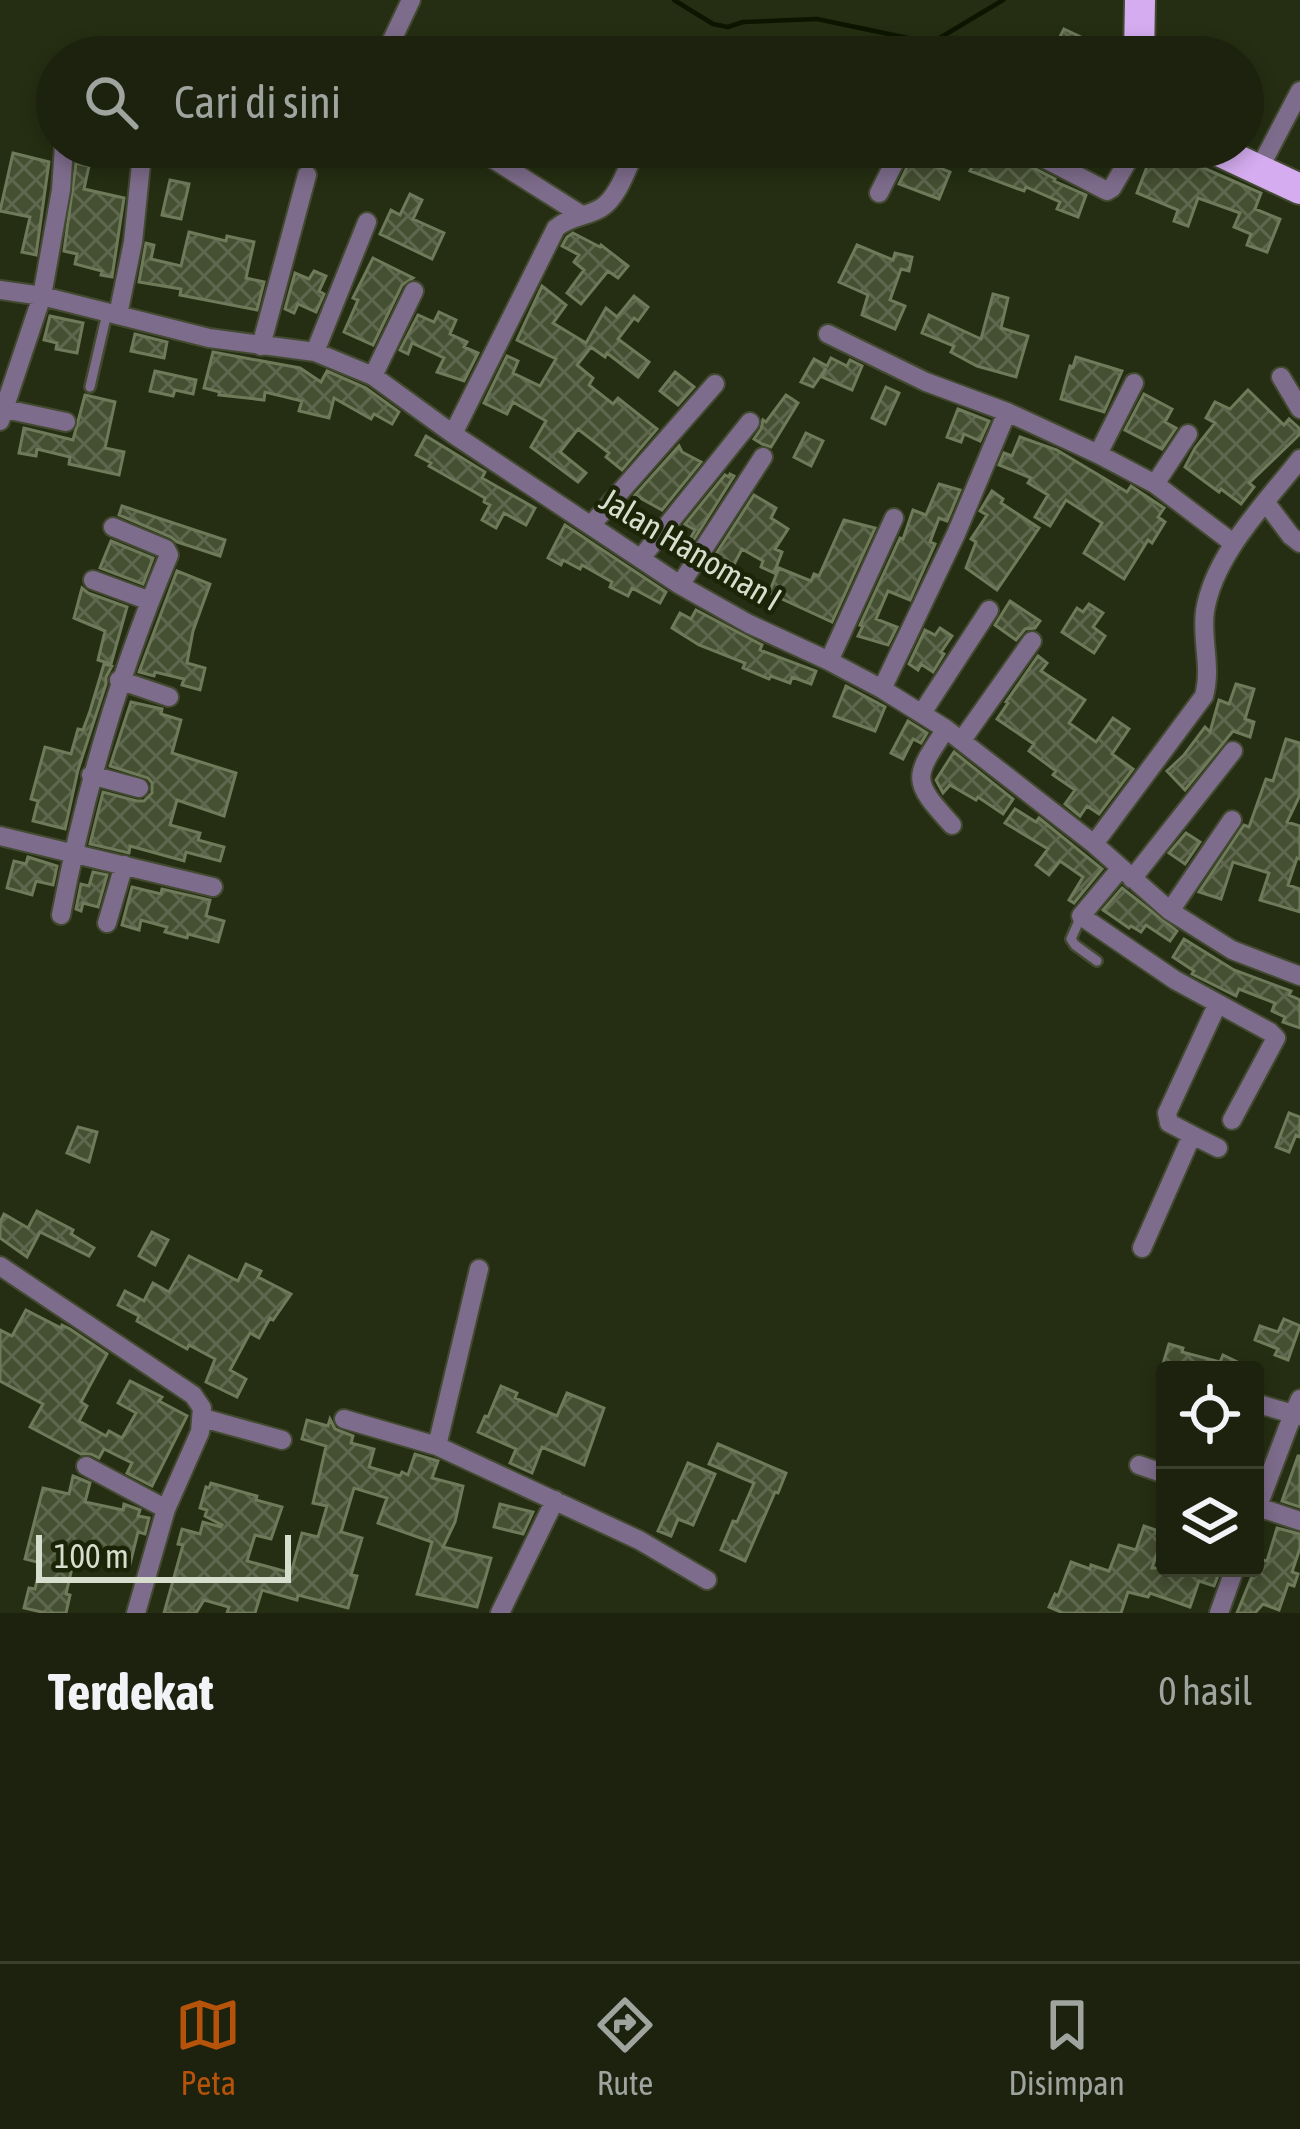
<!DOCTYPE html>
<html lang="id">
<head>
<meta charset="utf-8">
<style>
	body { margin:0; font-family:"Asap Condensed",sans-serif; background:#292f1c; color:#f1f3f6 }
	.controls { position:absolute; right:36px; bottom:36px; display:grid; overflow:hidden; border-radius:12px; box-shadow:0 6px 18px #0003 }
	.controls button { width:108px; height:108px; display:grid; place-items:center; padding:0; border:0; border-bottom:3px solid #3a3f2e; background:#1c220e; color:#f1f3f6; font:60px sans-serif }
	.scale { position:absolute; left:36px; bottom:30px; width:255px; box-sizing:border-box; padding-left:12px; border:6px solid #d8decd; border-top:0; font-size:33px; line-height:42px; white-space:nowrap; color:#d8decd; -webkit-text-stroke:9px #1c2408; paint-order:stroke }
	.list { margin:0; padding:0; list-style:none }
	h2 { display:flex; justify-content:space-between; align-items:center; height:156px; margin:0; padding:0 48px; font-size:51px }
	h2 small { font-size:39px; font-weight:400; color:#a0a49e }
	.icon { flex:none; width:66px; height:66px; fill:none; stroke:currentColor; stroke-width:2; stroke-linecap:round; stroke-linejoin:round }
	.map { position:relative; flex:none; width:1300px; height:1613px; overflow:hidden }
	.search { position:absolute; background:#1c220e; box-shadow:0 6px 18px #0003; left:36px; right:36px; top:36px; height:132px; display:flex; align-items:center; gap:30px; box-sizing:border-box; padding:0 42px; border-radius:66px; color:#a0a49e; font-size:45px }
	.sheet { height:348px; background:#1c220e }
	nav { display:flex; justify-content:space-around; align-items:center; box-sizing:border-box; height:168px; border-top:3px solid #3a3f2e; background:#1c220e; font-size:33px; color:#a0a49e }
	nav a { display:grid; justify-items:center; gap:6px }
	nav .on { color:#b45309 }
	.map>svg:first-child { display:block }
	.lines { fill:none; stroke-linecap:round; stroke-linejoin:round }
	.stream { stroke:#0d1500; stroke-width:4.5 }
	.building { fill:url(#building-cross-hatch); stroke:#6e7a5a; stroke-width:3 }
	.lane-casing { stroke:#424a30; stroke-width:14 }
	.street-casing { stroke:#424a30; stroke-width:22 }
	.primary-casing { stroke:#424a30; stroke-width:34 }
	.lane { stroke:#7e6c8c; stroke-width:9 }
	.street { stroke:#7e6c8c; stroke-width:18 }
	.primary { stroke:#d4acef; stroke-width:30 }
	.labels { text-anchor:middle; stroke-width:9; stroke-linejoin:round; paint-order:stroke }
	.street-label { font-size:33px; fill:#d8decd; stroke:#1c2408 }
</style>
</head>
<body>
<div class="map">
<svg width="1300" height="1613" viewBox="0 0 1300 1613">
	<defs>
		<pattern id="building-cross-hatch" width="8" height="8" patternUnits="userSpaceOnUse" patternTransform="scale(3)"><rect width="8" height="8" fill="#454f31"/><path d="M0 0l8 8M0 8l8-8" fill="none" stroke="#5f684e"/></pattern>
	</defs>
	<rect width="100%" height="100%" fill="#252e12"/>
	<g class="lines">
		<path class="stream" d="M674,0L713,24L728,27L743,22L817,19L922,41L938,39L1003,0"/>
	</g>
	<path class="building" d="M1064,29L1085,39L1082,45L1106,57H1062L1052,52Z
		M982,147L1014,158L1055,179L1054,181L1086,195L1078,217L1057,209L1060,202L1026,187L1024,191L970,171Z
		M1149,147H1184L1183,159L1261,193L1255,209L1280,219L1267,252L1247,245L1251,234L1234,227L1240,213L1198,198L1188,226L1174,221L1178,210L1137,193L1148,164L1143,162Z
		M13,153L49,162L36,255L22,252L30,217L0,211Z
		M912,157L950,172L939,199L899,184Z
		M76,163L89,166L84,189L124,198L112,277L101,275L102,271L75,264L77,254L64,251Z
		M170,180L189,184L181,219L162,215Z
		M410,194L422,200L413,219L444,233L432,259L380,234L391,210L400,215Z
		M189,232L226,241L227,236L254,242L246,278L264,282L257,310L180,295L181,289L139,282L146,243L154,245L151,259L181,266Z
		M573,233L600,247L601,245L628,266L618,278L608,271L581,304L567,293L584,270L574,262L579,255L562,246L567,237Z
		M857,245L893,260L895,253L912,257L909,271L901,269L890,300L905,306L895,329L862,315L868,295L839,282Z
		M373,258L413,278L402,285L373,345L344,332L358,300L353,298Z
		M314,271L326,276L319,291L324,294L316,312L298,304L294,313L285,309L295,273L309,279Z
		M542,286L566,305L553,323L586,343L606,308L617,317L634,296L648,307L638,321L634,318L618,339L649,362L638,377L607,353L605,357L591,347L577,365L593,378L589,385L613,404L618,398L657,429L622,470L606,457L609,453L578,429L560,452L586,473L578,482L531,447L546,421L513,402L507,414L484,403L507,356L518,361L513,373L540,386L556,359L517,340Z
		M993,294L1008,298L1001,328L1028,336L1016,377L977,366L951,352L954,346L922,333L929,315L981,339Z
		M439,312L456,320L450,334L467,342L464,347L478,353L464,381L437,372L444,358L412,343L408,354L400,350L418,315L434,322Z
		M50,316L83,323L77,353L56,349L57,343L44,340Z
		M135,334L167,342L164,358L131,351Z
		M213,352L300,368L321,382L327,371L366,388L399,412L392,424L374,414L371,419L334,398L329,418L299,411L302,401L265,392L264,400L219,395L220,392L204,388Z
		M1076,357L1122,371L1104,412L1061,399L1070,366L1073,367Z
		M831,358L847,366L850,360L862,366L852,390L822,377L826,368L813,387L801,382L814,359L827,366Z
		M155,371L196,380L193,394L175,390L173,396L150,391Z
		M675,372L694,387L678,405L660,391Z
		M886,387L899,393L885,424L872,418Z
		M1248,390L1284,425L1289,419L1300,429V434L1249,483L1254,487L1241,504L1221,489L1219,492L1185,467L1195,448L1215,423L1206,418L1215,402L1230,409Z
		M1144,394L1172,409L1165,422L1176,428L1162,449L1125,430Z
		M85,395L115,402L105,448L124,452L119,475L69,464L70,457L37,449L36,456L19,453L24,428L73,440Z
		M786,395L798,403L771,447L762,444L754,439L761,429L763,420L766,422Z
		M958,409L989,421L980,441L964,434L961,442L947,437Z
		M806,433L823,441L811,466L794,457Z
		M426,436L485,472L482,478L535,508L526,525L504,513L496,528L482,520L490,505L484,502L485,498L429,466L431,463L416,455Z
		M1020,437L1057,450L1127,492L1131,486L1164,508L1158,517L1165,522L1152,543L1148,540L1124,579L1084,553L1102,523L1066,500L1050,526L1035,517L1048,495L1028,483L1031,478L999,465L1004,453L1012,456Z
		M679,446L682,452L701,462L662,510L635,495Z
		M730,474L734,476L693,541L690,539L695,530L685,524L725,475L729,477Z
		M939,484L960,490L947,521L939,518L930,542L935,544L910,600L888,591L876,619L897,627L888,645L858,636L863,626L860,625L900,538L903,539L913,510L926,515Z
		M992,491L1003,499L1001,503L1039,528L997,590L966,568L976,542L971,539L987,515L980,511Z
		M754,495L776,508L771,518L788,529L775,549L782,552L774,573L761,567L763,561L742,549L730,572L715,564L719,555L716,554Z
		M122,506L225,540L220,556L177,542L171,537L119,515Z
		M844,520L875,528L832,622L769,593L779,568L811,581L814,574L819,576Z
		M565,525L666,592L660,603L632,588L628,596L610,587L612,582L582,565L580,569L563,560L561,565L548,558Z
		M111,541L153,558L143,584L100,568Z
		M177,571L210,584L193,631L187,663L205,668L200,690L182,685L184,679L155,672L154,676L139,672Z
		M82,588L88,593L127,607L111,664L98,660L105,631L74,618Z
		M1010,601L1040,621L1035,628L1025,629L1016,640L995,625Z
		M1089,604L1103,613L1093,627L1105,636L1094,653L1062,632L1077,608L1083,612Z
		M696,610L762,645L760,650L816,671L811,684L792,677L790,683L771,676L769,679L743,668L745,663L699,645L672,628L680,613L691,619Z
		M940,628L952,636L941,652L944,654L933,672L921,664L918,670L909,664L925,630L935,635Z
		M1038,656L1047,663L1041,671L1085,700L1069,723L1096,742L1113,718L1129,729L1112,754L1133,769L1099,814L1087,806L1080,816L1065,804L1075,790L1053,775L1056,771L1029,751L1034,744L997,719L1008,703L1006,702Z
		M104,664L112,666L106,677V684L78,770L65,829L33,821L38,801L31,799L45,747L71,754L78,729L83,730L90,711Z
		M1236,684L1254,689L1245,719L1254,722L1250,737L1233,731L1185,790L1167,771L1184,755L1205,727L1210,732L1219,700L1229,704Z
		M846,686L885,707L875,731L834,716Z
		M131,702L162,709L161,714L181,720L172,753L236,773L224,816L177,800L170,825L200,833L198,840L224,847L220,861L186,852L184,861L130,846L129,853L90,844L103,792L137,801H144L152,793V783L148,778L110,766Z
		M908,721L927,733L921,743L913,739L903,759L891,753Z
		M1286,739L1300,743V795L1287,822L1300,826V859L1297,858L1288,885L1300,889V912L1260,900L1269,873L1233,862L1221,899L1199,892L1244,825L1249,827L1266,779L1273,781Z
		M954,752L1013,799L1003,814L978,797L976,800L950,785L943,793L936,780Z
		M1015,809L1036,822L1039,818L1102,869L1074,903L1069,900L1083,877L1060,861L1049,875L1036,865L1048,849L1005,823Z
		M1186,833L1200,842L1185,864L1169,853Z
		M28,857L57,866L53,885L36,881L32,895L7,888L14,861L26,864Z
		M93,872L107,875L98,907L83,903L81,911L76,909L81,884L89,886Z
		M132,887L161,894L162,889L210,900L206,916L224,921L218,942L188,934L187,938L165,932L167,927L141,920L139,930L122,925Z
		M1122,888L1177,931L1170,941L1146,925L1141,932L1131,926L1129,928L1103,910Z
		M1184,939L1234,970L1291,991L1289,995L1300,1000V1028L1283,1022L1285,1017L1272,1011L1275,1003L1239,989L1236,996L1192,974L1194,971L1173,957Z
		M1289,1113L1300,1117V1137L1296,1135L1289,1152L1276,1147Z
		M78,1127L97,1132L89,1162L67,1153Z
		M37,1211L73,1230L71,1234L94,1248L89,1256L40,1232L27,1257L0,1238V1222L4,1214L28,1228Z
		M152,1232L168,1240L155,1265L139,1256Z
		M189,1256L238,1281L246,1264L261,1271L258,1277L291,1294L273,1320L270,1318L259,1338L250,1333L230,1370L246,1379L237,1397L206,1382L215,1359L189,1345L187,1349L137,1321L139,1316L118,1305L125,1291L144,1301L153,1283L169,1292Z
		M26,1310L61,1328L62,1325L70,1329L107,1354L81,1402L87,1406L79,1421L106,1436L109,1431L122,1438L136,1413L118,1403L130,1381L162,1397L159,1401L187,1416L152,1486L127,1473L132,1463L104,1449L99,1458L91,1454H81L30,1427L43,1404L0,1381V1330L12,1336Z
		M1284,1319L1300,1326L1288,1360L1275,1355L1278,1349L1255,1340L1260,1326L1278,1332Z
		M1169,1344L1183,1348L1182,1352L1220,1362L1223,1355L1254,1370H1185L1163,1364Z
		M501,1386L517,1393L515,1398L557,1416L567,1393L604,1408L584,1465L542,1447L532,1473L510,1463L516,1449L478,1432L485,1416L488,1417Z
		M330,1419L335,1429L353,1436L351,1443L374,1449L369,1467L400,1476L402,1472L408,1475L415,1454L438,1461L432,1478L463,1486L455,1522L443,1547L491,1558L477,1607L417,1594L432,1542L378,1523L387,1498L354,1488L341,1532L362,1538L351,1575L357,1576L348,1608L298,1595L297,1600L262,1590L255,1613H227L229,1607L204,1600L196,1613H164L183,1545L178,1544L182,1529L200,1534L203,1522L221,1527L222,1525L205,1516L207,1510L200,1508L206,1487L209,1488L211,1483L257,1496L256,1500L282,1507L271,1539L255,1535L247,1561L291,1573L302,1533L318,1537L327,1506L313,1503L326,1446L302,1439L307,1420L328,1426Z
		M718,1444L786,1473L778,1493L775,1492L745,1561L721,1550L733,1521L737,1522L754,1483L709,1464Z
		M1298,1456H1300V1507L1282,1501Z
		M688,1463L715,1474L693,1525L678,1519L671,1536L658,1531Z
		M73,1476L90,1483L85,1502L123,1510L124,1504L140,1510L138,1516L149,1518L145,1534L138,1532L130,1564L76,1551L66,1594L70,1595L66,1613H46L24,1608L29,1588L35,1589L41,1563L25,1559L43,1488L69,1494Z
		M500,1504L533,1512L523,1534L494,1527Z
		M1144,1526L1164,1533L1152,1568H1221L1214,1586L1199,1581L1190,1607L1150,1593L1148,1597L1128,1592L1121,1613H1063L1049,1607L1055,1594L1058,1596L1071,1562L1090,1569L1091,1565L1109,1571L1119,1545L1136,1550Z
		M1277,1528L1300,1534V1548L1292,1572L1298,1574L1294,1586L1288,1584L1279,1610L1263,1604L1255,1613H1237L1259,1559L1267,1561Z"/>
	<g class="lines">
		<g class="lane-casing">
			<path id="lane" d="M90,387L107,313
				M1081,916L1071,939L1075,945L1097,961"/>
		</g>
		<g class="street-casing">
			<path id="street" d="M384,57L411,0
				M474,147L580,214
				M1022,147L1107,191L1112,188L1136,147
				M1258,171L1300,91
				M879,193L902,147
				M0,290L42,296L209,338L315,352L373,376L453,434L680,585L749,624L829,661L882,689L946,729L1094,844L1170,911L1232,950L1300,976
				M118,315L133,242L141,164
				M828,334L926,382L1007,412L1098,454L1155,484L1233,543
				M261,346L307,175
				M315,352L367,222
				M373,376L414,291
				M1281,377L1300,409
				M5,409L66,422
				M0,421L42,296L61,190L64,147
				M453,434L556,228C570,216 586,217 601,208C619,197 628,165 637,147
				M1098,454L1134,383
				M1155,484L1188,434
				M1266,503L1291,536L1300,543
				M592,524L715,384
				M641,558L750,422
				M93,580L150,601
				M680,585L763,457
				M829,661L894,518
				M119,680L169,697
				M882,689L956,534L1007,412
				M922,713L989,610
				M946,729C913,778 911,780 952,825
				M962,740L1032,641
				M91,775L139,788
				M0,836L213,887
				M1094,844L1204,696C1212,667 1201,639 1205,611C1214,554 1266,503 1300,459
				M1120,869L1081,916L1175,980L1270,1032L1276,1038L1232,1120
				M1132,879L1233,751
				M1170,911L1232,820
				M61,915C85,789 119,673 169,555L166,549L113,527
				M107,923L124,865
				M1192,1135L1218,1148
				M1142,1248L1192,1135L1169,1123L1167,1113L1217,1005
				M0,1266L193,1395L202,1408L200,1432L166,1509L136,1613
				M1255,1403L1293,1414L1300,1399
				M203,1418L282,1440
				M344,1419L437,1446L639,1540L707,1580
				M437,1446L479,1269
				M1139,1465L1165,1474
				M86,1466L166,1509
				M1255,1506L1300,1521
				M1255,1514L1293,1414L1300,1416
				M500,1613L555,1500
				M1219,1613L1235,1568"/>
		</g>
		<g class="primary-casing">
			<path id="primary" d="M1139,57L1140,0
				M1210,147L1300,189"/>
		</g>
		<use href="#lane" class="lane"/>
		<use href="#street" class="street"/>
		<use href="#primary" class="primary"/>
	</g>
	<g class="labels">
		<g class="street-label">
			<text transform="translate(691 549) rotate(31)" y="12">Jalan Hanoman I</text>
		</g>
	</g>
</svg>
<div class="controls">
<button><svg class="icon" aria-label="locate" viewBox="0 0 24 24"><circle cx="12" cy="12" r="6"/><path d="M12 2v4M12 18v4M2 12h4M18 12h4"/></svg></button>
<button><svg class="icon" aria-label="layers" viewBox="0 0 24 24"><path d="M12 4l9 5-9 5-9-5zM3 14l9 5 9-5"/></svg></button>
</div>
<div class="scale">100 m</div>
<div class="search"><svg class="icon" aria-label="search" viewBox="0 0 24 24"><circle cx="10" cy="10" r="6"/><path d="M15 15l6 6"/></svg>Cari di sini</div>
</div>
<section class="sheet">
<h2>Terdekat<small>0 hasil</small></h2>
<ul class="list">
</ul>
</section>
<nav>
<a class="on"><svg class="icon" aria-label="map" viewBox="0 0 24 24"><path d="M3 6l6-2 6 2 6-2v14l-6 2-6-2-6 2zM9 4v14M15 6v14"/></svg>Peta</a>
<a><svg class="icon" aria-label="directions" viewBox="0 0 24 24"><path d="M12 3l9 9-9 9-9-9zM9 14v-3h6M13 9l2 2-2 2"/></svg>Rute</a>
<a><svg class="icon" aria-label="saved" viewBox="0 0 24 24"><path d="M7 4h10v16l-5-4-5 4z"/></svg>Disimpan</a>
</nav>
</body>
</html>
